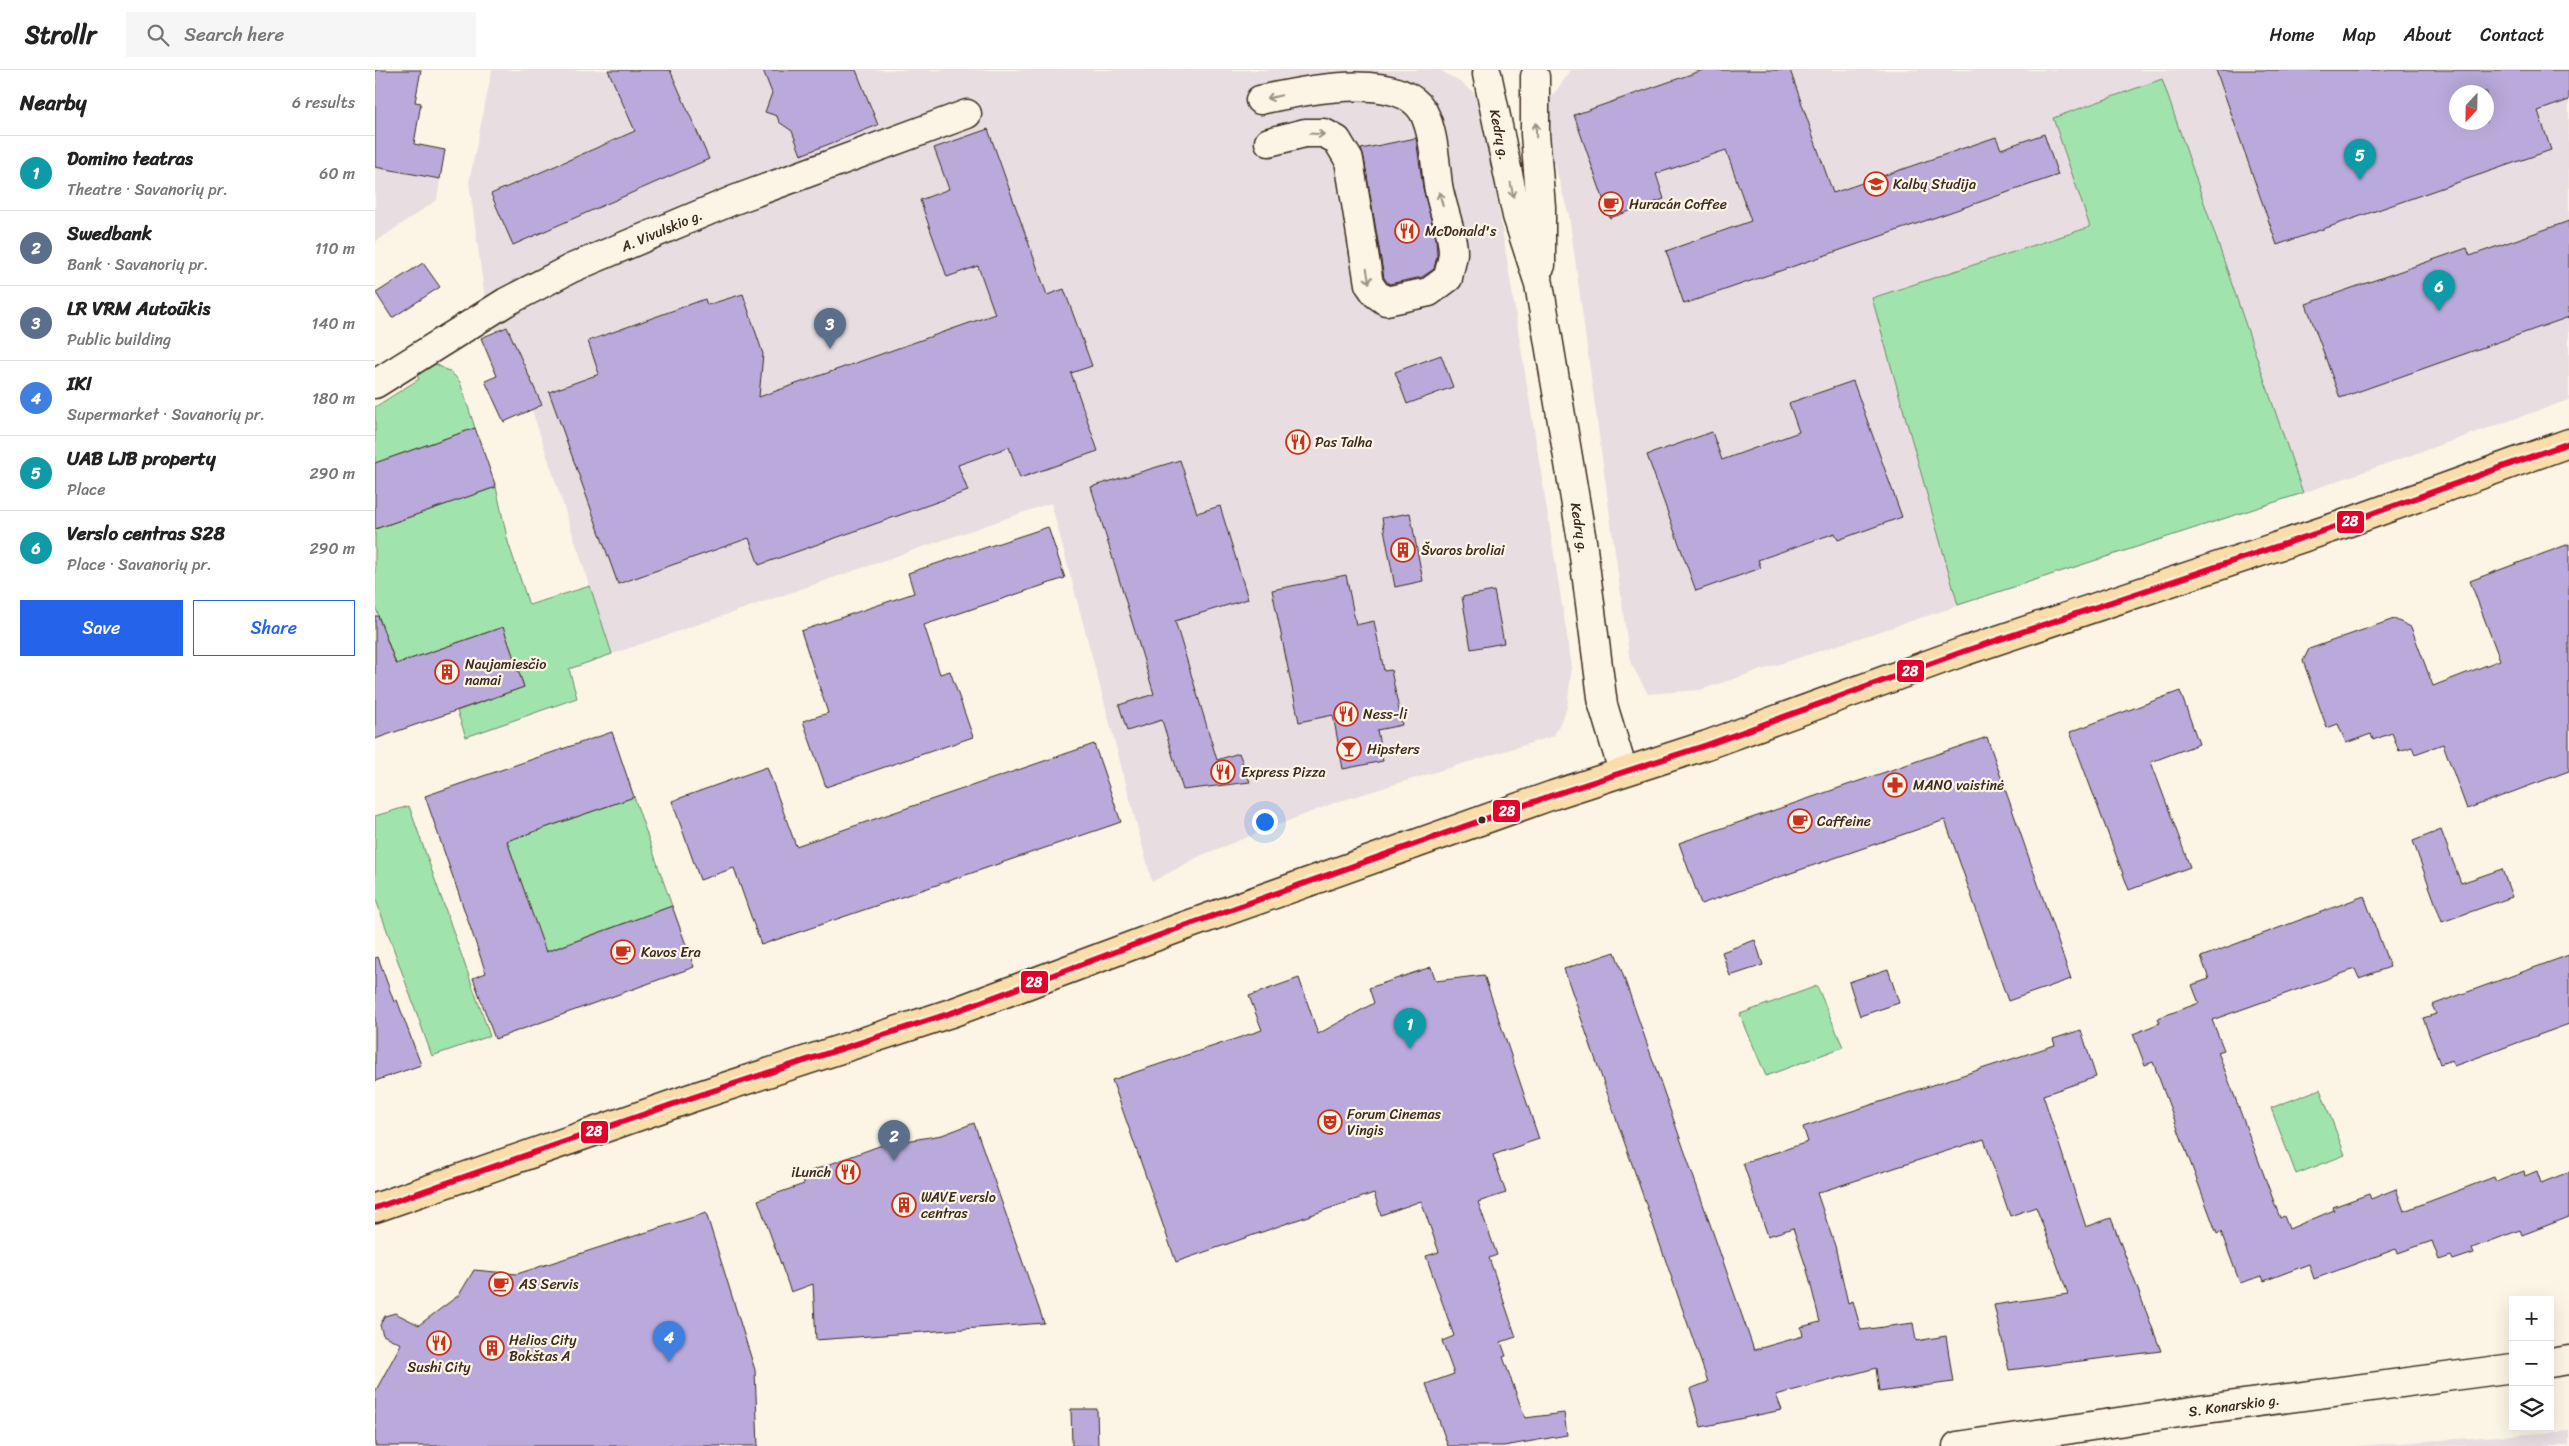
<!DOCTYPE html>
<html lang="en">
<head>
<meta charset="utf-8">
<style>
	body { margin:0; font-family:Sriracha,sans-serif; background:#f6f6f6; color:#222 }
	.controls { position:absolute; right:15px; bottom:15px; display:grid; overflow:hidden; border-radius:0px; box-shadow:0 5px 20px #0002 }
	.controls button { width:45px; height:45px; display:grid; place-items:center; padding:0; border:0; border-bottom:1px solid #e0e0e0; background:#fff; color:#222; font:25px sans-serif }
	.compass { position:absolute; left:2074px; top:15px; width:45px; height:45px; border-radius:50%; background:#fff; box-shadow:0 5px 20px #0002; rotate:202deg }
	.you { position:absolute; left:889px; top:751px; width:18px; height:18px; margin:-12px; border:4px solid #fff; border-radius:50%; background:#1a73e8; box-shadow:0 0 0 8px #1a73e833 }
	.badge { display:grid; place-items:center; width:32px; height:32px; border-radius:50%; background:#2563eb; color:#fff; font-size:16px; font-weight:700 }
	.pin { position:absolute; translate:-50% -41px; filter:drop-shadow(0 1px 2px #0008) }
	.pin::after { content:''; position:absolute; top:26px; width:18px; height:15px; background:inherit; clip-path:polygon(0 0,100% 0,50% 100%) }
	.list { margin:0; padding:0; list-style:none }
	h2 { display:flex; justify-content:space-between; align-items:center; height:65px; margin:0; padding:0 20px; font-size:21px }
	h2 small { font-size:16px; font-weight:400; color:#767676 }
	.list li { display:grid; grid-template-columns:32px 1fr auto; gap:15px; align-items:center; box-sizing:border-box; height:75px; padding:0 20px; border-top:1px solid #e0e0e0 }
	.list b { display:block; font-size:19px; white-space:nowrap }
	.list p { margin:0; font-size:16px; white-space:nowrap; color:#767676 }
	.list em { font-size:16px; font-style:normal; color:#767676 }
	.actions { display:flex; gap:10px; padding:15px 20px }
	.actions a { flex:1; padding:11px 0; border:1px solid #2563eb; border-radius:0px; text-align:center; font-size:18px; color:#2563eb }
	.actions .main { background:#2563eb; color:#fff }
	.icon { flex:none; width:28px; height:28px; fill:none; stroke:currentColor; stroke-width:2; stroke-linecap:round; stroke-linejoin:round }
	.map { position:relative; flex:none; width:2194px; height:1376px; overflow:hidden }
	header { display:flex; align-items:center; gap:30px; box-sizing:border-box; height:70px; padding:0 25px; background:#fff; border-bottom:1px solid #e0e0e0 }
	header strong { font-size:24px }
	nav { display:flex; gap:28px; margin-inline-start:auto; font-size:18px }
	.search { width:350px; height:45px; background:#f6f6f6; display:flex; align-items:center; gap:12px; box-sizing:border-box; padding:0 18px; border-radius:0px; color:#767676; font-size:19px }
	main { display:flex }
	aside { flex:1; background:#fff }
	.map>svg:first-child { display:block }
	.built { fill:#e8dee2; fill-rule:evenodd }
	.green { fill:#a1e3ad; stroke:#6e8666 }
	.building { fill:#b9aadb; stroke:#3b2a1e; fill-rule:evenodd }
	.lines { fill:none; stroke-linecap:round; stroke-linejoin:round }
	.minor-casing { stroke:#3b2a1e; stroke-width:31 }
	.major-casing { stroke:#3b2a1e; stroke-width:31 }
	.minor { stroke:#fcf5e5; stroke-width:28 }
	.major { stroke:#f9deab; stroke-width:28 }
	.bus-1-casing { stroke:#fcf5e5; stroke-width:10 }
	.bus-1 { stroke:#e4002b; stroke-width:6 }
	.oneway { stroke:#9c9082 }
	.bus-dot { fill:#3b2a1e; stroke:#fcf5e5; stroke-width:2 }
	.labels { text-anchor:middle; stroke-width:4.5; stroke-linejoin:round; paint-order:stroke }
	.street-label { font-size:14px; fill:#3b2a1e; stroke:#fcf5e5 }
	.poi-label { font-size:14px; fill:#3b2a1e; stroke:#fcf5e5; text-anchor:start }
	.line-badge { stroke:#fcf5e5; stroke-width:2 }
	.badge-label { font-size:14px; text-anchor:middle; font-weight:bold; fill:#fff }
</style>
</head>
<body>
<header>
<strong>Strollr</strong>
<div class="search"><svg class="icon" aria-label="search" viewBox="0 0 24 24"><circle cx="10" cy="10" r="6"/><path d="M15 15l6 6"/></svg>Search here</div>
<nav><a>Home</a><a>Map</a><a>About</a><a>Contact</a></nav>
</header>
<main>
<aside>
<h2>Nearby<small>6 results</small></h2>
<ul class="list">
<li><span class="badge" style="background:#0f9aa8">1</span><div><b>Domino teatras</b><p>Theatre · Savanorių pr.</p></div><em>60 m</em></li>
<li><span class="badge" style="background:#5c6f8a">2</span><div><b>Swedbank</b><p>Bank · Savanorių pr.</p></div><em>110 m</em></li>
<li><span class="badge" style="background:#5c6f8a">3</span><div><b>LR VRM Autoūkis</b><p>Public building</p></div><em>140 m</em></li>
<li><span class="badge" style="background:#3f7fe0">4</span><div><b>IKI</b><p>Supermarket · Savanorių pr.</p></div><em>180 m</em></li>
<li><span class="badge" style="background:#0f9aa8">5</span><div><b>UAB LJB property</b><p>Place</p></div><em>290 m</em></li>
<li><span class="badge" style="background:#0f9aa8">6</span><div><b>Verslo centras S28</b><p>Place · Savanorių pr.</p></div><em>290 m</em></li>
</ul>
<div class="actions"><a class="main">Save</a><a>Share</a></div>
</aside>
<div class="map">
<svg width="2194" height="1376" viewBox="0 0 2194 1376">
	<rect width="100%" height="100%" fill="#fcf5e5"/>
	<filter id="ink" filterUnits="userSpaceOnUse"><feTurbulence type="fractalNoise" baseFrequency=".02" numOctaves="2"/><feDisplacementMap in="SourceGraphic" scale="10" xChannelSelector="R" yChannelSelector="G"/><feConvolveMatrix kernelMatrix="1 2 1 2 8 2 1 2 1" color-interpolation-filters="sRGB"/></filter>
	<g filter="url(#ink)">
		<path class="built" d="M117,0H1065L1087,13L1098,22L1108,39L1197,597L1192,638L1179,666L959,733L827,785L777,812L676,433L237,584L157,340L112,244L94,112Z
			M1196,0H2194V330L1928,423L1325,620L1273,624L1255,592L1194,146L1172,67L1173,32ZM2082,22H2112V52H2082Z
			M0,97L65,109L62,130L0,172Z
			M2194,1361V1376H1980Z"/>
		<path class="green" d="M1787,9L1928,423L1583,535L1497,228L1715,157L1678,48Z
			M59,293L77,303L85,312L100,358L0,393V337L44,309L39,301Z
			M121,417L133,472L154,535L215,516L237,584L194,599L202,628L91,667L82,641L149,617L128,557L21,594L0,536V459Z
			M259,727L297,836L170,882L132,771Z
			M34,736L115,966L57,986L0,827V746Z
			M1442,916L1468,977L1391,1006L1365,944Z
			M1945,1019L1970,1085L1921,1104L1896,1038Z"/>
		<path class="building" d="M0,0H46L40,32L46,33L39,74L70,80L65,109L0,97Z
			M233,0H295L334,89L138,175L116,124L260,61Z
			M388,0H481L503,55L426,85L417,61L404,52L402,46L390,42L397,23Z
			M1328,0H1415L1458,123L1621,67L1626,79L1669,64L1683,105L1309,234L1291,181L1376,151L1351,80L1281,104L1289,129L1235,148L1199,45Z
			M1841,0H2194V30L2163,41L2176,80L1902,175ZM2082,22H2112V52H2082Z
			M613,59L672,225L689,219L717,296L696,303L723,381L645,408L634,377L583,395L593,421L384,495L374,468L243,514L174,322L224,304L213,271L330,229L332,235L368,224L388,284L384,327L620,244L603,196L572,207L545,130L574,119L559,78Z
			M1041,68L1048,118L1061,169L1062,186L1059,199L1047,207L1014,214L1009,208L989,88L986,79Z
			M2194,151V247L1965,328L1931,234L2092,178L2095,186Z
			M48,193L65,217L17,248L1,223Z
			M132,257L167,335L129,352L110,311L122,306L106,268Z
			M1066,285L1078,317L1032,334L1020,302Z
			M1478,311L1527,447L1463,470L1460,463L1383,490L1386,498L1321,521L1272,385L1337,362L1347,390L1424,362L1414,333Z
			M100,358L121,417L0,459V393Z
			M805,390L822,443L845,436L873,529L800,551L842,690L864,683L875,712L808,720L787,650L752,661L744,635L779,624L716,417Z
			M1035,443L1048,511L1020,517L1007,448Z
			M673,457L690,508L549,555L565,604L575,601L598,667L451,717L428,651L453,643L426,561L539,523L533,503Z
			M2194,474V701L2092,739L2068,674L2040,684L2037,677L2024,681L2017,663L1998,670L1996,664L1971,673L1963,654L1952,658L1928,591L1934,579L2019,549L2036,557L2058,616L2125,590L2095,511Z
			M971,505L981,555L999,551L1009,601L1016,600L1027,655L1002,660L1008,691L968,699L958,645L924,652L897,520Z
			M1119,521L1129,573L1096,579L1087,527Z
			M0,546H3L21,594L128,557L149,617L0,669Z
			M1805,621L1824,674L1776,692L1815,797L1754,820L1695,662Z
			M237,662L259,727L132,771L157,843L171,882L297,836L319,897L120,969L98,908L111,903L50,726Z
			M1612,667L1696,909L1633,931L1570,750L1326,834L1304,773Z
			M719,674L746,752L386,875L359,798L325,810L297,731L392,697L421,776Z
			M2066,760L2086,813L2127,799L2137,827L2067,852L2038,771Z
			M1989,826L2015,897L1984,908L1980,899L1837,950L1849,980L1843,982L1905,1148L1909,1146L1914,1159L1959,1140L1958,1137L1994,1124L1996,1129L2021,1119L2029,1141L2119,1107L2121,1112L2149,1101L2150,1106L2162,1101L2166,1113L2194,1102V1147L2147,1165L2145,1160L2097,1178L2099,1183L2078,1190L2076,1186L2064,1190L2057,1171L2023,1183L2021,1179L1939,1209L1934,1194L1889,1211L1887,1206L1865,1213L1846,1162L1842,1164L1778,992L1770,995L1758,964L1785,953L1783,948L1824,933L1817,915L1834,909L1826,887Z
			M1380,870L1388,895L1355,906L1347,882Z
			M1240,882L1379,1280L1428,1266L1426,1257L1445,1252L1432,1200L1418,1158L1393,1166L1368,1093L1433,1072L1428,1057L1680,975L1678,969L1706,960L1721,1007L1668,1025L1711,1157L1736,1148L1786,1281L1634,1300L1619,1235L1693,1224L1661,1137L1635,1146L1609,1069L1442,1123L1460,1176L1473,1233L1478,1231L1486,1260L1538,1253L1541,1271L1571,1266L1578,1312L1504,1322L1501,1298L1401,1325L1407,1340L1326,1357L1315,1319L1333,1312L1189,899Z
			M2194,885V954L2079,996L2077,990L2065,994L2048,948L2061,944L2057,935Z
			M3,887L19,932L22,930L46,995L0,1011V888Z
			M1056,897L1061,911L1109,905L1164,1069L1118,1085L1131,1123L1103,1132L1122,1185L1114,1188L1141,1267L1126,1272L1131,1286L1128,1287L1150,1348L1189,1343L1192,1365L1129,1376H1073L1051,1314L1079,1304L1067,1271L1079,1266L1051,1186L1064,1182L1046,1131L1006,1145L999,1123L801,1192L737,1010L887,960L874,926L924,908L943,964L999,933L994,918Z
			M1513,899L1524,933L1485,946L1474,912Z
			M599,1053L669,1253L441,1270L438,1214L416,1222L383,1130L429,1114L428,1104L507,1075L567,1065Z
			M331,1143L380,1300L383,1376H0V1322L26,1274L8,1265L5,1255L10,1246L20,1243L44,1255L84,1225L99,1200L142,1204Z
			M696,1339H722L723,1376H697Z"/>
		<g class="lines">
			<g class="minor-casing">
				<g id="minor">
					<path id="s1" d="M1112,4L1142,146L1164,214L1207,471L1228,635L1248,701"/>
					<path d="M1160,7V64L1166,137V195"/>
					<path d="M885,30C926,21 1022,0 1048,41C1059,62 1060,92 1063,115C1066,135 1078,163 1078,182C1078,190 1074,200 1073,208L1054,222L1011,231L1001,224L994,214L974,90L962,70L949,63H930L894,72"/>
					<path id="s2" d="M0,314L131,232L197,198L359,130L592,44"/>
					<path d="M2175,1293L2194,1290"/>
					<path id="s3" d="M1582,1376L1831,1339L2138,1298"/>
				</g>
			</g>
			<g class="major-casing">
				<path id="major" d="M0,1138L316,1028L579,942L804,858L1178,725L1332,675L1590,581L1966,455L2194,373"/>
			</g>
			<use href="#minor" class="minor"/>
			<use href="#major" class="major"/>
			<g class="bus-1-casing">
				<path id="bus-1" d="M0,1138L316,1028L579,942L804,858L1178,725L1332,675L1590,581L1966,455L2194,373"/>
			</g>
			<use href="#bus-1" class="bus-1"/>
		</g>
		<defs><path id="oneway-shaft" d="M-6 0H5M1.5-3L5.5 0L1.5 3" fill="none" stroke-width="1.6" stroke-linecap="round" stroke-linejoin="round" transform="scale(1.25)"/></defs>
		<g class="oneway">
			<use href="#oneway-shaft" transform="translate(899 27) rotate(167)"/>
			<use href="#oneway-shaft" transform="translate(1161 60) rotate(-91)"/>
			<use href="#oneway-shaft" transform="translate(942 64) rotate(3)"/>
			<use href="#oneway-shaft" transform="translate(1137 120) rotate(79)"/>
			<use href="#oneway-shaft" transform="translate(1066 129) rotate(-104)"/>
			<use href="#oneway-shaft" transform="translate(993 206) rotate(80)"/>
		</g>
	</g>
	<defs>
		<g id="school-ring" transform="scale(1.25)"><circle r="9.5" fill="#fcf5e5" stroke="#c8321e" stroke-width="1.5"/><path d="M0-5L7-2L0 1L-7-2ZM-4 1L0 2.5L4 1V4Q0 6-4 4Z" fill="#c8321e"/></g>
		<g id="cafe-ring" transform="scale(1.25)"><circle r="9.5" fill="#fcf5e5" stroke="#c8321e" stroke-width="1.5"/><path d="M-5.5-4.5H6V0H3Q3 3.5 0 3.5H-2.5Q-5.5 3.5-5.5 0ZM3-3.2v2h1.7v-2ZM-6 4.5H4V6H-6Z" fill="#c8321e"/></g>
		<g id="restaurant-ring" transform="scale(1.25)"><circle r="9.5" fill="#fcf5e5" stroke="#c8321e" stroke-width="1.5"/><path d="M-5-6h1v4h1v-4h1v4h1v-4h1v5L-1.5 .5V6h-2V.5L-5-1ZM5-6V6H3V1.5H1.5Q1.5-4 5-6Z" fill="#c8321e"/></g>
		<g id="building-ring" transform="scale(1.25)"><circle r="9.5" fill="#fcf5e5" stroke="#c8321e" stroke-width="1.5"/><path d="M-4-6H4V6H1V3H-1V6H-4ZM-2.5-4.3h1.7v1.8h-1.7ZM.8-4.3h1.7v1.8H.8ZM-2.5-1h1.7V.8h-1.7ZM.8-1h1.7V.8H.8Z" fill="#c8321e"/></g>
		<g id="bar-ring" transform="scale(1.25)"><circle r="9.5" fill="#fcf5e5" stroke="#c8321e" stroke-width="1.5"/><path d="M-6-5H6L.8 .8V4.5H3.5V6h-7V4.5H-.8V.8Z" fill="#c8321e"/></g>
		<g id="pharmacy-ring" transform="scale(1.25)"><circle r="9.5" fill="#fcf5e5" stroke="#c8321e" stroke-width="1.5"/><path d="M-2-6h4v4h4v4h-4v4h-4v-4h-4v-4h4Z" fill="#c8321e"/></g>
		<g id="theatre-ring" transform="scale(1.25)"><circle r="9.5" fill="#fcf5e5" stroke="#c8321e" stroke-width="1.5"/><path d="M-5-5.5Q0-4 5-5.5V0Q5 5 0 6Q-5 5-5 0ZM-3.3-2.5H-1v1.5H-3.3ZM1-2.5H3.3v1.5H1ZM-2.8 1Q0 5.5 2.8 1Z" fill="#c8321e"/></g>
	</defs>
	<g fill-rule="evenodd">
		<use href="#school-ring" x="1501" y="114"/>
		<use href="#cafe-ring" x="1236" y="134"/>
		<use href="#restaurant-ring" x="1032" y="161"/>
		<use href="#restaurant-ring" x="923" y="372"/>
		<use href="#building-ring" x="1028" y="480"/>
		<use href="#building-ring" x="72" y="602"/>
		<use href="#restaurant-ring" x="971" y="644"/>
		<use href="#bar-ring" x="974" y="679"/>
		<use href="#restaurant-ring" x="848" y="702"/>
		<use href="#pharmacy-ring" x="1520" y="715"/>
		<use href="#cafe-ring" x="1425" y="751"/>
		<use href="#cafe-ring" x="248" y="882"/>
		<use href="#theatre-ring" x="955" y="1052"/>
		<use href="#restaurant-ring" x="473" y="1102"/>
		<use href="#building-ring" x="529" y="1135"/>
		<use href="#cafe-ring" x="126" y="1214"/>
		<use href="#restaurant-ring" x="64" y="1273"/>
		<use href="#building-ring" x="117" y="1278"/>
	</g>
	<circle class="bus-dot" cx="1107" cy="750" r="4.5"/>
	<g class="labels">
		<g class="street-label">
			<text dy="5" stroke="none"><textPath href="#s1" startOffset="62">Kedrų g.</textPath></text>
			<text dy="5" stroke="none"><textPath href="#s2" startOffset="326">A. Vivulskio g.</textPath></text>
			<text dy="5" stroke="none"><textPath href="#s1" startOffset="464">Kedrų g.</textPath></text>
			<text dy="5" stroke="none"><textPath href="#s3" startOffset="280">S. Konarskio g.</textPath></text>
		</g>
		<g class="poi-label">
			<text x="1518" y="119">Kalbų Studija</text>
			<text x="1254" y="139">Huracán Coffee</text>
			<text x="1050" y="166">McDonald's</text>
			<text x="940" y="377">Pas Talha</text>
			<text x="1046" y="485">Švaros broliai</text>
			<text x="90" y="599">Naujamiesčio<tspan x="90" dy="16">namai</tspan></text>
			<text x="988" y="649">Ness-li</text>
			<text x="992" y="684">Hipsters</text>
			<text x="866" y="707">Express Pizza</text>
			<text x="1538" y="720">MANO vaistinė</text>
			<text x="1442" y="756">Caffeine</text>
			<text x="266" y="887">Kavos Era</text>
			<text x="972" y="1049">Forum Cinemas<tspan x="972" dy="16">Vingis</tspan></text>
			<text x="456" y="1107" text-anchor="end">iLunch</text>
			<text x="546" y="1132">WAVE verslo<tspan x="546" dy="16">centras</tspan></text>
			<text x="144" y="1219">AS Servis</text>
			<text x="134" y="1275">Helios City<tspan x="134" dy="16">Bokštas A</tspan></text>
			<text x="64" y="1302" text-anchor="middle">Sushi City</text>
		</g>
	</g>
	<g class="line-badge">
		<rect x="1961" y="440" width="29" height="24" rx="5" fill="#e4002b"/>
		<rect x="1521" y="589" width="29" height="24" rx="5" fill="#e4002b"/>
		<rect x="1117" y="729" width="29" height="24" rx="5" fill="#e4002b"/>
		<rect x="645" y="900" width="29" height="24" rx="5" fill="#e4002b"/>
		<rect x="205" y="1050" width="29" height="24" rx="5" fill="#e4002b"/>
	</g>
	<g class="badge-label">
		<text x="1975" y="456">28</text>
		<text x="1535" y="606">28</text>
		<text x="1132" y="746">28</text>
		<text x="659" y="917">28</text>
		<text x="219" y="1066">28</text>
	</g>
</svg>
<div class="controls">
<button>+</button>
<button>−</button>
<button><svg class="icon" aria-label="layers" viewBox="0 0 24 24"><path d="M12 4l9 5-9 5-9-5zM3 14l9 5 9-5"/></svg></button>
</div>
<svg class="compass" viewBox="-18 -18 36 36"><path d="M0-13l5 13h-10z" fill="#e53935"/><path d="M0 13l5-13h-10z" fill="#767676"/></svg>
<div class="you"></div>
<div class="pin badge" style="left:1035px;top:979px;background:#0f9aa8">1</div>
<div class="pin badge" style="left:519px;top:1091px;background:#5c6f8a">2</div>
<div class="pin badge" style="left:455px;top:279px;background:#5c6f8a">3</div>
<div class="pin badge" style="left:294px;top:1292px;background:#3f7fe0">4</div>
<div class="pin badge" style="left:1985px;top:110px;background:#0f9aa8">5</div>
<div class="pin badge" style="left:2064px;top:241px;background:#0f9aa8">6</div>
</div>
</main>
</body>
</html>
